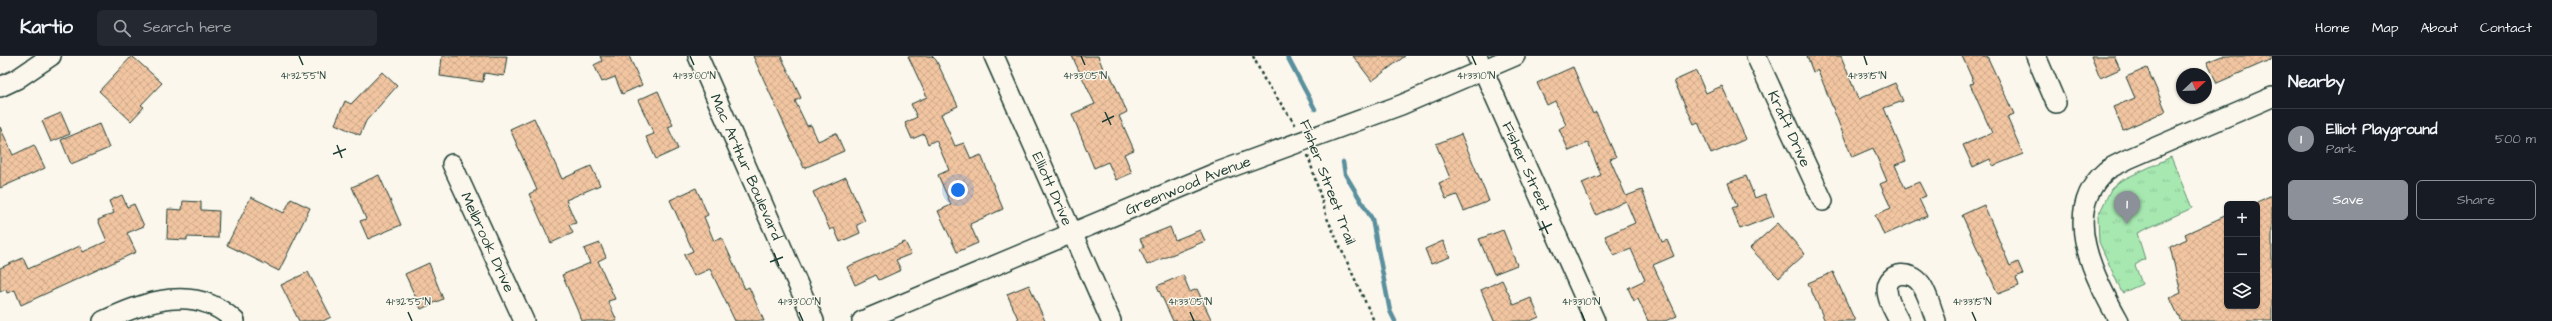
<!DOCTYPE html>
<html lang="en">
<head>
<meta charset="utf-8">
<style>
	body { margin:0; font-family:"Architects Daughter",sans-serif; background:#242831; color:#f1f3f6 }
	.controls { position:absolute; right:12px; bottom:12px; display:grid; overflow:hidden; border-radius:6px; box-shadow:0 1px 3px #0004 }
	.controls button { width:36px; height:36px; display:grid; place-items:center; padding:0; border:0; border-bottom:1px solid #363941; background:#171b24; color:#f1f3f6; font:20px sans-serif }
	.compass { position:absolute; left:2176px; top:12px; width:36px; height:36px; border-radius:50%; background:#171b24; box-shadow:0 1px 3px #0004; rotate:67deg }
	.you { position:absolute; left:958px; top:134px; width:14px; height:14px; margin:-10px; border:3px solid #fff; border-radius:50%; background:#1a73e8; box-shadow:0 0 0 6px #1a73e833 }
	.badge { display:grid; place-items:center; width:26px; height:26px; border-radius:50%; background:#8c9099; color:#fff; font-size:13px; font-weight:700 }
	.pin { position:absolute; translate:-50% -33px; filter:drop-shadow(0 1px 2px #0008) }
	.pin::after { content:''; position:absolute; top:21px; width:14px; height:12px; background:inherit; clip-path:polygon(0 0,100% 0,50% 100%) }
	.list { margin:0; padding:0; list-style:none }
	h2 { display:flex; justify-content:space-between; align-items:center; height:52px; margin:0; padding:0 16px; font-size:17px }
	h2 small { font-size:13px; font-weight:400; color:#9ea1a6 }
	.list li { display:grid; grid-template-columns:26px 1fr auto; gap:12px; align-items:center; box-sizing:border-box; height:60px; padding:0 16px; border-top:1px solid #363941 }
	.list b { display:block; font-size:15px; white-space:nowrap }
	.list p { margin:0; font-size:13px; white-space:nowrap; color:#9ea1a6 }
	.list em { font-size:13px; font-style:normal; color:#9ea1a6 }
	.actions { display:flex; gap:8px; padding:12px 16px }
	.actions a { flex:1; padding:9px 0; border:1px solid #8c9099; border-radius:6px; text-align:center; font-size:14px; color:#8c9099 }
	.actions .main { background:#8c9099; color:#fff }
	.icon { flex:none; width:22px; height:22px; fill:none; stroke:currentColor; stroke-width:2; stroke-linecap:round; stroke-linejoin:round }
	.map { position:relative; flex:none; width:2272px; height:265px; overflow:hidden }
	header { display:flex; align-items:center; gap:24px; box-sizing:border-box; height:56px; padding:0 20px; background:#171b24; border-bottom:1px solid #363941 }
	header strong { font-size:19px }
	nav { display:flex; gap:22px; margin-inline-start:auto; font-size:14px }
	.search { width:280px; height:36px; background:#242831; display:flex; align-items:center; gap:10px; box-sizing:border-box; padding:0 14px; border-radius:6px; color:#9ea1a6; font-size:15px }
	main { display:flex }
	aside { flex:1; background:#171b24 }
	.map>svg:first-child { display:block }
	.grass { fill:url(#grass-tufts); stroke:#639272 }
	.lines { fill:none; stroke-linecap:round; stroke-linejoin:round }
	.stream { stroke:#5a8f9d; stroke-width:4.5 }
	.building { fill:url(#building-cross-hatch); stroke:#1f3d34 }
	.minor-casing { stroke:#1f3d34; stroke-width:22 }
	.path { stroke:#1f3d34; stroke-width:2.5; stroke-dasharray:3 3; stroke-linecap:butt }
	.minor { stroke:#fbf7ec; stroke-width:19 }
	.ticks { fill:none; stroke:#1f3d34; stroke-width:1.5 }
	.labels { text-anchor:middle; stroke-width:3; stroke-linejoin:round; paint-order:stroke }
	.street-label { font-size:15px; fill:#1f3d34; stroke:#fbf7ec }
	.ticks-label { font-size:10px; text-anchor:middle; fill:#1f3d34; stroke:#fbf7ec; stroke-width:3; stroke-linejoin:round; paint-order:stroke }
</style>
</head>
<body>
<header>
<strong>Kartio</strong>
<div class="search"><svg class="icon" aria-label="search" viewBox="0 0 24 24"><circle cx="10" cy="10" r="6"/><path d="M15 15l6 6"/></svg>Search here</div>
<nav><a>Home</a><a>Map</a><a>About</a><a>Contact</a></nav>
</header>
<main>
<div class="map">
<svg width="2272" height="265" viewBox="0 0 2272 265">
	<defs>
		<pattern id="grass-tufts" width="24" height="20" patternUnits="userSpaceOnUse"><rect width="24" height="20" fill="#a7e8b1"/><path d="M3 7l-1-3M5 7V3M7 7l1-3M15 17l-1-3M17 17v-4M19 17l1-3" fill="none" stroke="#8fc899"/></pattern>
		<pattern id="building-cross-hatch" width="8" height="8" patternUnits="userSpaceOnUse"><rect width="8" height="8" fill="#f2c5a1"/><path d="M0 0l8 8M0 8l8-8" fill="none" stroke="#cfaa8b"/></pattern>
	</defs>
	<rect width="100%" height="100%" fill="#fbf7ec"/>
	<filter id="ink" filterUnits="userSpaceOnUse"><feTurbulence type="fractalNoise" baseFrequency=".025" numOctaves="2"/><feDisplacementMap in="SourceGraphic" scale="8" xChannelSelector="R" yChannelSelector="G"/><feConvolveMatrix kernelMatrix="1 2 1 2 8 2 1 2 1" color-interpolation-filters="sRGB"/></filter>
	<g filter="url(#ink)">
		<path class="grass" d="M2171,101L2192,152L2137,177L2145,203L2135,209L2142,228L2122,237L2099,186L2098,160L2111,133L2120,125Z"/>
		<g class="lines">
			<path class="stream" d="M1287,0L1315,53
				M1343,106L1345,118L1372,163L1390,255L1395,265"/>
		</g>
		<path class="building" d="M132,0L162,27L141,49L144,51L131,65L99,35Z
			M442,0H507L504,20L484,17L483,26L440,20Z
			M600,0H629L642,29L622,38L615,21L602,26L594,9L602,5Z
			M753,0H781L801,42L795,45L807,70L811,69L818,85L836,77L844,95L804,112Z
			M908,0H932L936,4L958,50L941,58L955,90L964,87L971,103L981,99L1003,153L970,168L978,187L957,196L938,155L951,149L938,119L949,114L936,84L928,88L924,78L912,83L905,67L917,61L911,48L927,41Z
			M1072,0H1098L1106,20L1110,18L1127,56L1119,60L1134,94L1124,98L1132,117L1116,124L1108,106L1094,112L1072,58L1095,48Z
			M1353,0H1405L1372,25Z
			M1807,0H1841L1858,43L1895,27L1903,45L1884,52L1906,105L1895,109L1905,132L1919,126L1926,140L1919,143L1927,160L1884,179L1875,159L1891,152L1880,128L1887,125L1873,92L1852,101L1818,14L1813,16Z
			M1962,0H1987L2014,58L2007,61L2023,98L1993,110L1990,103L1973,111L1963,89L1992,77L1970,28L1974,27Z
			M2091,0H2114L2120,13L2100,22Z
			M2222,0H2272V3L2217,27L2207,6Z
			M1573,11L1593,58L1596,56L1616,101L1610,103L1626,140L1642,134L1662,186L1667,184L1674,200L1653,209L1677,260L1665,265H1648L1638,243L1634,245L1628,232L1645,224L1631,193L1614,200L1605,180L1635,167L1626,145L1596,159L1582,127L1601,119L1588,87L1569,95L1559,73L1566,69L1555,45L1547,49L1537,27Z
			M2147,12L2166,55L2123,74L2113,51L2135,42L2126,21Z
			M1696,15L1706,37L1722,30L1746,83L1711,98L1698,66L1694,68L1674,25Z
			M382,16L397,30L366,65L360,79L335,68L345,45L351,48Z
			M658,35L673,69L668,71L678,93L656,103L646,81L654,78L638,44Z
			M61,57L70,78L51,86L42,65Z
			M534,62L562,123L591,110L600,129L566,144L576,167L569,169L573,177L551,187L529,138L537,134L510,73Z
			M99,68L109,92L71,108L61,84Z
			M0,71L13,99L34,89L45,112L0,132Z
			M1461,78L1489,145L1464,155L1457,139L1446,143L1439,127L1450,122L1436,88Z
			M379,119L401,169L368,183L360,165L366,163L352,131Z
			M1746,120L1755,142L1765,138L1774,160L1740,173L1732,152L1737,150L1728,127Z
			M846,121L865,165L857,169L860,177L840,186L834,172L830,174L813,136Z
			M696,132L708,159L704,161L714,185L722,182L745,233L749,231L764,265H735L710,213L694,220L684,199L693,195L670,144Z
			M122,139L127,151L134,148L144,170L127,177L136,196L21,249L15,234L7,237L6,233L0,236V212L23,202L28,213L80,190L83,196L107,185L98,164L114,157L109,145Z
			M2272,139V265H2181L2170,242L2181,237L2170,191L2187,183L2185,178L2227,159V250H2257V146Z
			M251,141L284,157L291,143L310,152L279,215L227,189Z
			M183,145L201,146V154L219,155L218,182L187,181V184L167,183L168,153L182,154Z
			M1984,149L2010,210L2018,206L2023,218L2016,221L2019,230L1998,238L1962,159Z
			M1778,167L1805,198L1779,222L1750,192Z
			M1170,171L1175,184L1200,174L1205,185L1147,209L1140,193L1144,191L1140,183Z
			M1503,174L1517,209L1494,218L1479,183Z
			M1443,185L1450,201L1431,208L1425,193Z
			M905,186L911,198L896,204L901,214L879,224L876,219L855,229L847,211Z
			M600,187L606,201L598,205L615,243L608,245L617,265H582L562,219L590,207L584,193Z
			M429,207L443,243L421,253L405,218Z
			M308,216L331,261L323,265H299L281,229Z
			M1833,216L1855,265H1825L1808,227Z
			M1183,219L1190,236L1197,233L1212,265H1173L1157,230Z
			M1502,224L1514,249L1531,242L1539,261L1530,265H1494L1481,234Z
			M1029,229L1045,265H1019L1007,238Z"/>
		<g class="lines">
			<g class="minor-casing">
				<g id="minor">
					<path id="s1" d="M698,0L814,265"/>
					<path id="s2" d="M994,0L1111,265"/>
					<path id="s3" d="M1477,0L1595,265"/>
					<path id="s4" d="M1756,0L1823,145"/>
					<path d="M2036,0L2056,47"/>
					<path d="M0,31L17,23L51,0"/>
					<path id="s5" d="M452,108L524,265"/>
					<path d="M103,265C145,246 195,226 235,265"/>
					<path id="s6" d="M862,265L1218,116L1401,49L1515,0"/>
					<path d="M1899,265C1894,255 1887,244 1887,233C1888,214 1912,215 1921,228C1928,238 1932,254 1936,265"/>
					<path d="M2119,265C2095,222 2059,156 2106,115C2112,110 2121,107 2128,103L2272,41"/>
				</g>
			</g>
			<path class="path" d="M1253,0L1264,23L1297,71
				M1308,99L1327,162L1374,265"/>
			<use href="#minor" class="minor"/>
		</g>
	</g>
	<path class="ticks" d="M299,0L303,9M690,0L694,9M1081,0L1085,9M1472,0L1476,9M1864,0L1867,9M1105,56L1111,69M1102,66L1114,60M337,89L342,102M333,98L346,93M1542,165L1548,178M1539,174L1552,168M774,197L779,210M770,206L783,201M408,256L412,265M799,256L803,265M1190,256L1194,265M1581,256L1585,265M1972,256L1976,265"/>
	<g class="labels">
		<g class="street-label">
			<text dy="5" stroke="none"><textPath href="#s4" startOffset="80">Kraft Drive</textPath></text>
			<text dy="5" stroke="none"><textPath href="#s1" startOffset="121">Mac Arthur Boulevard</textPath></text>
			<text dy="5" stroke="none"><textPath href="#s3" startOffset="121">Fisher Street</textPath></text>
			<text transform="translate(1328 126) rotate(69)" y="5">Fisher Street Trail</text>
			<text dy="5" stroke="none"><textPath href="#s6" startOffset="353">Greenwood Avenue</textPath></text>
			<text dy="5" stroke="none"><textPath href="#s2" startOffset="145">Elliott Drive</textPath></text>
			<text dy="5" stroke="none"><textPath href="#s5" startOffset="86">Melbrook Drive</textPath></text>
		</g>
	</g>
	<g class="ticks-label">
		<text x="303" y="23">41°32'55"N</text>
		<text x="694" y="23">41°33'00"N</text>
		<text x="1085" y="23">41°33'05"N</text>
		<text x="1476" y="23">41°33'10"N</text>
		<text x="1867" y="23">41°33'15"N</text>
		<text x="408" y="249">41°32'55"N</text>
		<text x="799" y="249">41°33'00"N</text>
		<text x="1190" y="249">41°33'05"N</text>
		<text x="1581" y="249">41°33'10"N</text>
		<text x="1972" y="249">41°33'15"N</text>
	</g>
</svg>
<div class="controls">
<button>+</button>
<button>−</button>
<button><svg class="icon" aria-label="layers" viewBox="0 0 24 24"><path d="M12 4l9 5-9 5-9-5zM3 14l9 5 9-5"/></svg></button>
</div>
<svg class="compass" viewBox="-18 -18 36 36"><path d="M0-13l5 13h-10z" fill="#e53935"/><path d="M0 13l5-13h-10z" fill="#9ea1a6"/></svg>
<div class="you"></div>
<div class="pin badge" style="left:2127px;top:168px">1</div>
</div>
<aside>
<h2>Nearby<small></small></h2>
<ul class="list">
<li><span class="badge">1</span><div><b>Elliot Playground</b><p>Park</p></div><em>500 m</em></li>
</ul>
<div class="actions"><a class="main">Save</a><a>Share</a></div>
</aside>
</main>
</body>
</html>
